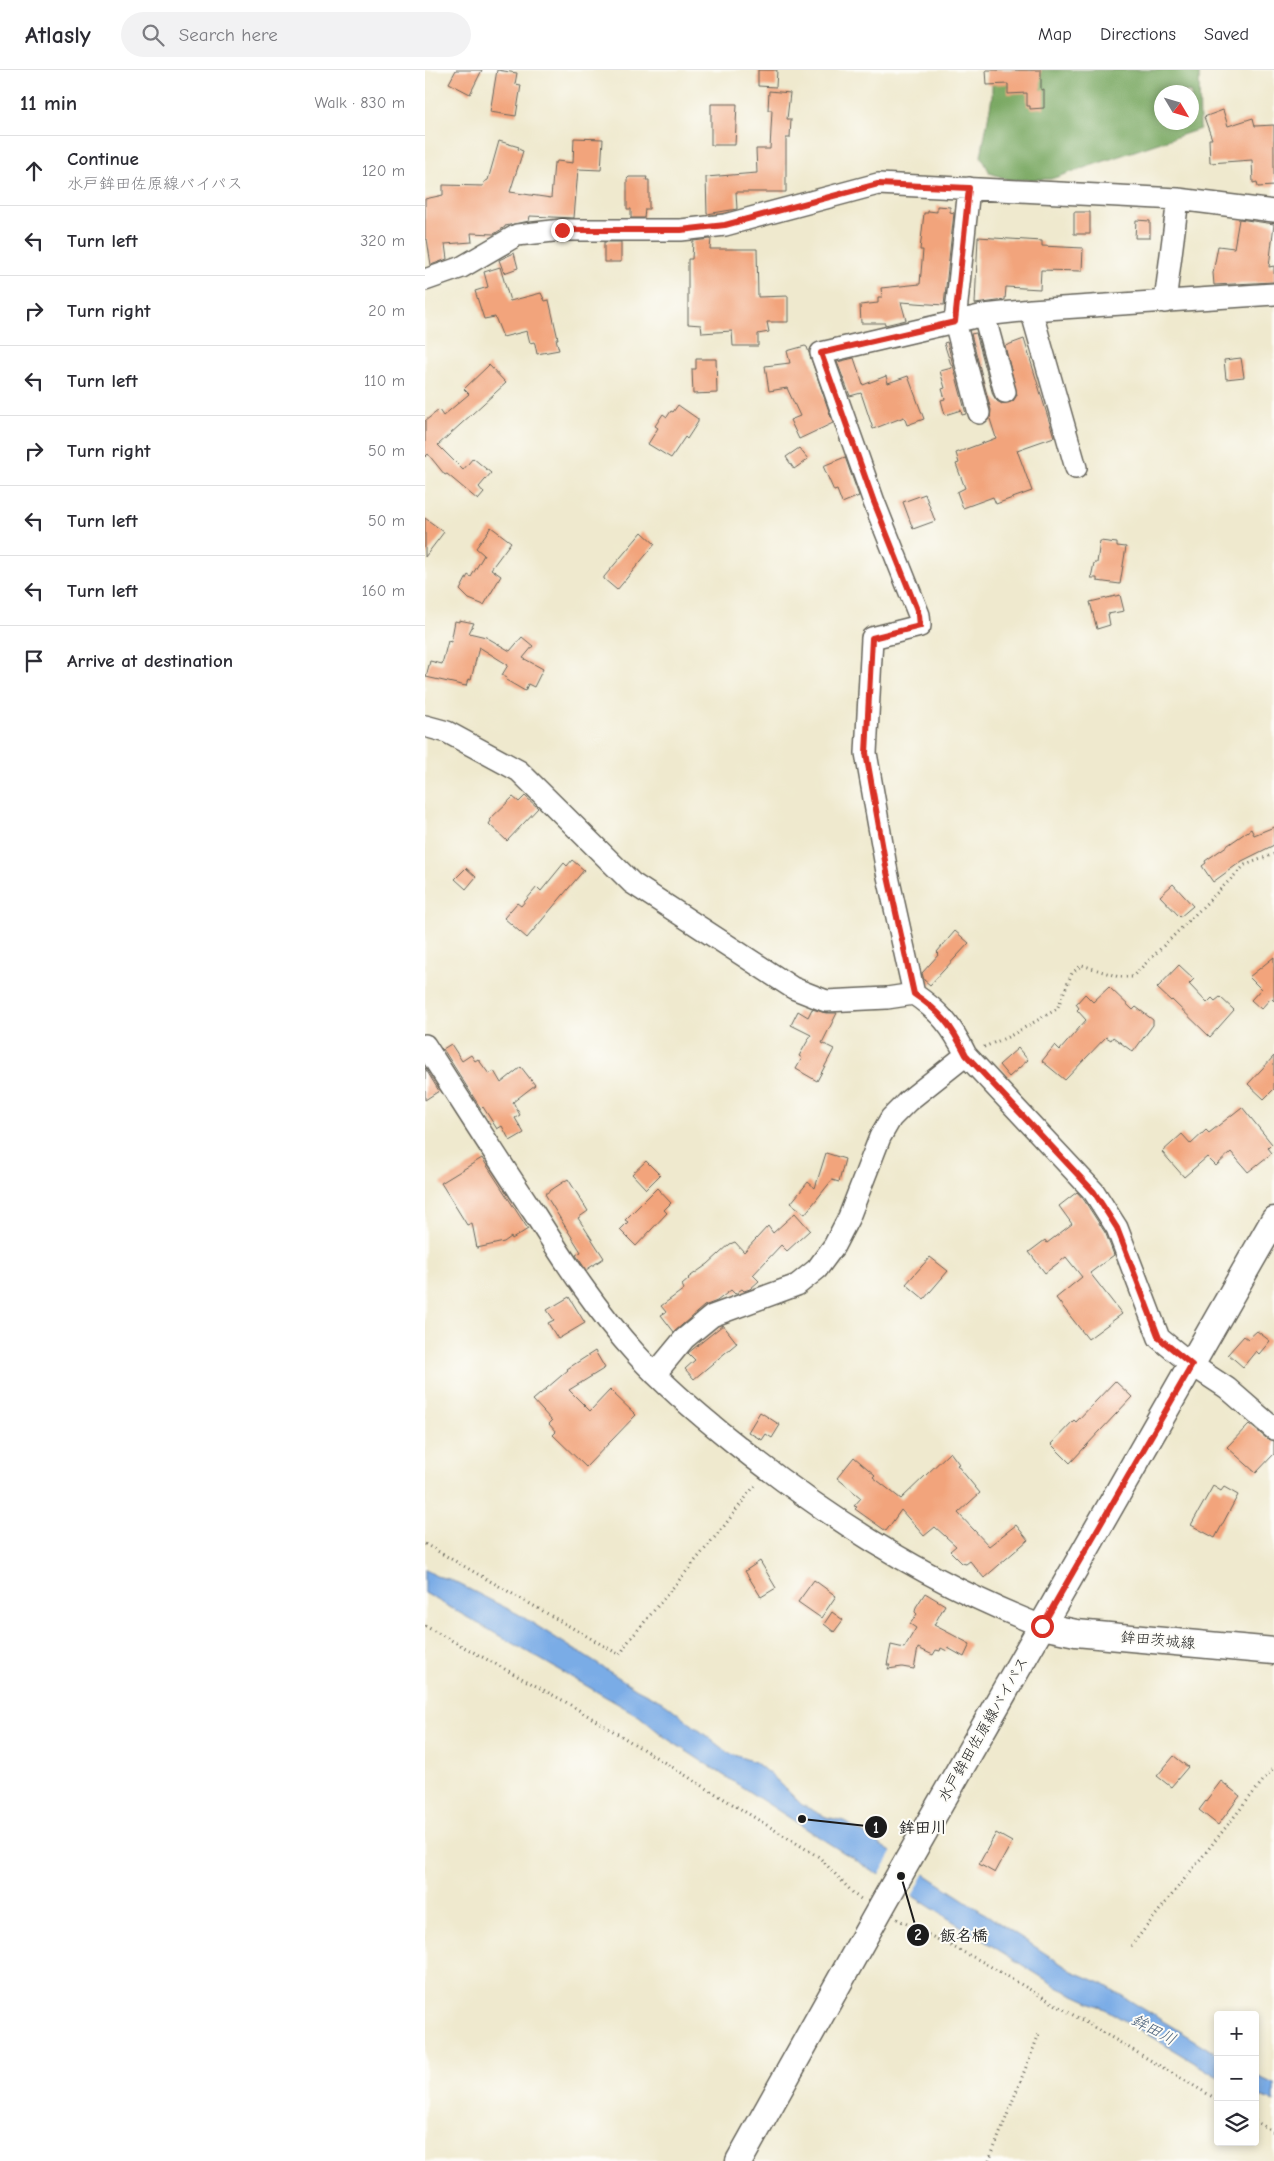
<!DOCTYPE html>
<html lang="en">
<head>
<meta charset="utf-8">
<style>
	body { margin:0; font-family:"Comic Neue","Klee One",sans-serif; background:#f2f2f3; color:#2b2b33 }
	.controls { position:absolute; right:15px; bottom:15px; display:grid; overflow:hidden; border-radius:5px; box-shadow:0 2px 8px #0003 }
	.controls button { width:45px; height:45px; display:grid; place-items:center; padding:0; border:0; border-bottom:1px solid #e1e1e2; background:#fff; color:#2b2b33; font:25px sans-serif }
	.compass { position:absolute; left:729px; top:15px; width:45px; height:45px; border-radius:50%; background:#fff; box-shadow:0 2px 8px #0003; rotate:128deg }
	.stop { position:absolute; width:15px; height:15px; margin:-11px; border:4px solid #d93025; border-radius:50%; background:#fff }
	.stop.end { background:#d93025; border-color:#fff; box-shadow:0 1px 5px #0008 }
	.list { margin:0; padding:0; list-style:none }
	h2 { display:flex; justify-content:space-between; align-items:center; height:65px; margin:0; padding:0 20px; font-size:21px }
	h2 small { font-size:16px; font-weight:400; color:#7c7c81 }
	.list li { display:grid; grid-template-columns:32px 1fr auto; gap:15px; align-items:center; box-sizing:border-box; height:70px; padding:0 20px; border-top:1px solid #e1e1e2 }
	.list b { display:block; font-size:19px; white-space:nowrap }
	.list p { margin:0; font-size:16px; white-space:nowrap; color:#7c7c81 }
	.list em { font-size:16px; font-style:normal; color:#7c7c81 }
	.icon { flex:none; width:28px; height:28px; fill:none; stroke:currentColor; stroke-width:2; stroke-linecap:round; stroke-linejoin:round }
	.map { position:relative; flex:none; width:849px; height:2091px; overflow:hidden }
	header { display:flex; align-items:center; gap:30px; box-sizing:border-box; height:70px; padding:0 25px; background:#fff; border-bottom:1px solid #e1e1e2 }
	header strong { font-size:24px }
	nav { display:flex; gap:28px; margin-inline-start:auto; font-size:18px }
	.search { width:350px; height:45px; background:#f2f2f3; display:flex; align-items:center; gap:12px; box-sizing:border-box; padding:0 18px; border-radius:28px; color:#7c7c81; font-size:19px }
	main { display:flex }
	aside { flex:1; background:#fff }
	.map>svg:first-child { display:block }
	.forest { fill:#7aa963; stroke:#4b6240; fill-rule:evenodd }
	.water { fill:#7aace6; stroke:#4b6481 }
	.pier { fill:#efe9ce }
	.building { fill:#f2a47b }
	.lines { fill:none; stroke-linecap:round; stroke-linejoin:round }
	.minor-casing { stroke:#66645a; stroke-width:24 }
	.major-casing { stroke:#66645a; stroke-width:29 }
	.path { stroke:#66645a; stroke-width:3; stroke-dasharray:1 4; stroke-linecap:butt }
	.minor { stroke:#fff; stroke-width:21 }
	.major { stroke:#fff; stroke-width:26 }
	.route { stroke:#d93025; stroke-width:6 }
	.labels { text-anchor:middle; stroke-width:4; stroke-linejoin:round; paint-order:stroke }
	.street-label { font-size:15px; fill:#1c1c1c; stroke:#fdfcf7 }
	.water-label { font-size:16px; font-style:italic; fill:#465d77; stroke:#fdfcf7 }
	.leader { fill:none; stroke:#1c1c1c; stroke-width:2 }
	.callout-dot { fill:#1c1c1c; stroke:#fdfcf7; stroke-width:2 }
	.mark-label { font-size:15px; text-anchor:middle; font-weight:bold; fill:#fff }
	.callout-label { font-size:16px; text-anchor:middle; font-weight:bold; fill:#1c1c1c; stroke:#fdfcf7; stroke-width:4; stroke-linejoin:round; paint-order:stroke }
</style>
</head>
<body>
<header>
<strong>Atlasly</strong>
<div class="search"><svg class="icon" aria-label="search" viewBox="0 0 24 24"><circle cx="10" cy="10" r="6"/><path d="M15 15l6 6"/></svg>Search here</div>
<nav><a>Map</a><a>Directions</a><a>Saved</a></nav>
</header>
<main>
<aside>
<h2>11 min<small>Walk · 830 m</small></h2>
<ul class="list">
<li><svg class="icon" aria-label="ahead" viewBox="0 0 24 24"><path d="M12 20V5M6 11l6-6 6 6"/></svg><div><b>Continue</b><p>水戸鉾田佐原線バイパス</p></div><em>120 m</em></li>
<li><svg class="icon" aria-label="left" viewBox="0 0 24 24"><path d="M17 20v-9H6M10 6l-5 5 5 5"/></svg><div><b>Turn left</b></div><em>320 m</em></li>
<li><svg class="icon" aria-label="right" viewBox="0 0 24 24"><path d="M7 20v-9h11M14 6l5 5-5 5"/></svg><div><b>Turn right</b></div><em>20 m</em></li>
<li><svg class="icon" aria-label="left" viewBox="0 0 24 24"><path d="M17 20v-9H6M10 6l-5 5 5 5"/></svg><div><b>Turn left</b></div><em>110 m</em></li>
<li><svg class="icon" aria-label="right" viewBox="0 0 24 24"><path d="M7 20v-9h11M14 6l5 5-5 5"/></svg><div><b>Turn right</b></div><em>50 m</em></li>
<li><svg class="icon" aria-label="left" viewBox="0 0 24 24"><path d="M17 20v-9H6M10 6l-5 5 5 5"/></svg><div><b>Turn left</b></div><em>50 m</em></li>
<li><svg class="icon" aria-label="left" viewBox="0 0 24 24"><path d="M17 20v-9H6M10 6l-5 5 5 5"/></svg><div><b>Turn left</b></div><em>160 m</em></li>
<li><svg class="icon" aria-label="arrive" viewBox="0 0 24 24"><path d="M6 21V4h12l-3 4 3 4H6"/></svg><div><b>Arrive at destination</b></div></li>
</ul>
</aside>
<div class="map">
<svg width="849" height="2091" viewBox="0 0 849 2091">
	<rect width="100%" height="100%" fill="#fdfcf7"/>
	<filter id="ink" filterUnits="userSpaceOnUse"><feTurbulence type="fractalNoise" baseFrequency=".02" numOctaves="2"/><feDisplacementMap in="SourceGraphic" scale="10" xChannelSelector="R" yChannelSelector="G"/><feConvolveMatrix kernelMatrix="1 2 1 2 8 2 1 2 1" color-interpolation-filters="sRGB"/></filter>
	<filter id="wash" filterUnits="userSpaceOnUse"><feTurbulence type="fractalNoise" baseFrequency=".0096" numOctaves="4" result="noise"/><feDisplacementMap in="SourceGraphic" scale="20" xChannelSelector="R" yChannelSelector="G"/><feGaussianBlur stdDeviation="1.12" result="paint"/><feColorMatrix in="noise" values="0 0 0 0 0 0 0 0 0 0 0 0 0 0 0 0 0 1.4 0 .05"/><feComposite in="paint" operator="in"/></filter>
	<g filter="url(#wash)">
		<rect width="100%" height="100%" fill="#efe9ce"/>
		<path class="forest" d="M567,0H774L775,59L626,109L584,110L565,103L556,86L567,27ZM736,22H766V52H736Z"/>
		<path class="water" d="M0,1499L11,1506L24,1509L93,1544L212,1619L241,1634L303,1683L330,1692L354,1712L377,1735L401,1747L419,1751L647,1901L678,1914L793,1985V2007L682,1940L634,1918L405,1774L241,1668L214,1646L0,1523Z
			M830,2005L849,2014V2032L844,2029L830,2027Z"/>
		<path class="pier" d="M468,1781L500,1803L486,1828L453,1807Z"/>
		<g id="blocks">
			<path class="building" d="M31,0H57L45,24L24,13Z
				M72,0L92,3L90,14L96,15L91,46L65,42Z
				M333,0H352L351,17L333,16Z
				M561,0H616V20L619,19V38L605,39V36H602V23L583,24V14L562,15Z
				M344,21L365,23L362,49H366L365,68H361V122H311L312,139L282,144L281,107L332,103L331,79H345L347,40H343Z
				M286,34H312L310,75H286Z
				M798,40L803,56L828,48L830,56L849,55V116L833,117L832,112L828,113L827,90L785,93L784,69H787L779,47Z
				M149,68L178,69L176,100L153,99L149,148L105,146L104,151L80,156V157L69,164L46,163L47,172L20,174L22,189L6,195L2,169H0V129L18,125V115L58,116L59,112L63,110L74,71L94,77L93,79L98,81L85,122L126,128L129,93H131L132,91L148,93Z
				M204,107H222L221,110H224V139H220L219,148H206V139H202V109Z
				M512,136L525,137V142L529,143L519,235L476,232L481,250L460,255V253H436L435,235L453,233V227H457L456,218L495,214L498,180H495L499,143H503V141L512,142Z
				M649,142H665V164H649Z
				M814,149L849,154L844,197L849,196V212L789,215L788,203L793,176L809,178Z
				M711,150L725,151V168H710Z
				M553,167L617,171V176L658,178L657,201L616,200L615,219L581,217L580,230L550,234Z
				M286,169L285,179H332L333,227L363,226V252H342L344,262L333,264V276H308L307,261L277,263L276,255L263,254V189H267L268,171Z
				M179,172H196V192H179Z
				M89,183L93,198L79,203L74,190Z
				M75,197L85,231L116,223L120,231L124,230L133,269H131L134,280L112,284L110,274L109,272L105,273L102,261L78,267L70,247L59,249L50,221L63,217L59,202Z
				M551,263L568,325L572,331L577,334L588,331L592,325L580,276L599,269L629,367L592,380L607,421L571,434L568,427L538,438L532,422L540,418L531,394L534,393L531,383L571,368L565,349L566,340L546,264Z
				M522,272L541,344L537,345L536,340L520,345L516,330L520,329L517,319L520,318L515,301L527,298L519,273Z
				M380,276L382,277L408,353L374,369L365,350L375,346L362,318L344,321L340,296L365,293L362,281Z
				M429,288L438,315L461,306L463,313L483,306L499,349L482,355L479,347L448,359L436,323L425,326L412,292Z
				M816,288L819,307L801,309L799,290Z
				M271,289H291L292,323L268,324L267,299H271Z
				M64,295L81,313L13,375L38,400L48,388L66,403L54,417L59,423L53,430L22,404L20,405L3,384L0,387V351L14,340L18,346L44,324L39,319Z
				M253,335L273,349V352L262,369L260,367L246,388L223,374L233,358L230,356L238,344L242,347L246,341L248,342Z
				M374,378L383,389L369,399L361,387Z
				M420,387L434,426L417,433L412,420L409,421L398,396Z
				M500,424L510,451L488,459L478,432Z
				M0,448L19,462L0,487Z
				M66,457L86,472L66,499L76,506L59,535L44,529L35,520L43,505L46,507L59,485L51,478Z
				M217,462L230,474L192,520L179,509V507Z
				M675,471L692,473V476L701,477L695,514L672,511V508H666L669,493H672Z
				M695,525L699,541L683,544L685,555L672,559L665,532Z
				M34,550L49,553L44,563L61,567L85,581L97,567L108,576L98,588L118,599L109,617L103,614L100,621L81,610L82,608L77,605L83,595L54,577L46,610L43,609L41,616L1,607L5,591L17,594L23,571L26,572L30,551L34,552Z
				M100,726L113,738L82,771L64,754L66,751L64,750L88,727L94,732Z
				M849,757V775L817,791L788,812L777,796L781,793L780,791L826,759L829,765Z
				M147,790L159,800L102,868L79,848L92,833L96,836L112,817L116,821L139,793L142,796Z
				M41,798L51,807L41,819L30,809Z
				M748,814L768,836L755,847L735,826Z
				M530,861L544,873L505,915L499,910L497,903L514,884L512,882Z
				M849,887V931L846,928L836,939L826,930L836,919L824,907Z
				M754,895L769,909L764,914L782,933L787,928L790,931L795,927L809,940L785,967L747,930L746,931L732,918Z
				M684,917L708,940L711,937L728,950V955L708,982L688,967L686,970L681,967L640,1010L617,991L630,975L635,980L661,950L652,940L654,938L651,934L660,924L668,932Z
				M387,939L401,943H412L397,973L409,979L392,1011L371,999L377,988L374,986L386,965L366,955L373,941L383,947Z
				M26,974L37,991L46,985L50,991L53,989L64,1004L69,1001L76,1013L96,997L110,1015L88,1032L95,1045L90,1048L99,1063L85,1071L77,1056L72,1059L58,1037L56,1039L18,979Z
				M593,978L603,990L584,1007L574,995Z
				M849,986V1019L839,1029L823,1014Z
				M0,998L14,1021L0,1030Z
				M817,1037L847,1074L843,1078L847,1083L823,1102L806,1082L791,1096L782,1087L759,1107L737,1082L757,1064L766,1074L781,1060L784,1063Z
				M401,1083L420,1089L414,1112L407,1110L380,1144L366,1133L383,1112L390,1118Z
				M57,1088L103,1159L87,1169L86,1167L79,1172L52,1178L47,1153L42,1155L16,1113Z
				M221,1091L235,1105L221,1119L207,1104Z
				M143,1109L163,1141L153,1148L179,1188L161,1200L151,1185L156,1182L120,1124Z
				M232,1118L246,1133L239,1140L242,1143L211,1176L195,1160L203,1152L200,1150Z
				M652,1122L659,1130L681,1164L689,1185L665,1203L697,1244L663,1269L631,1228L657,1207L641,1187L620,1203L604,1182L620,1170L622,1173L647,1154L634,1136Z
				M370,1143L385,1160L362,1181L356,1175L328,1205L334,1211L325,1219L319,1221L317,1219L310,1224L306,1220L292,1231L279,1236L249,1262L236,1245L241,1242L236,1236L259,1219L257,1215L264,1209L263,1208L283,1194L305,1174L310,1172L319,1182L343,1156L348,1163Z
				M505,1187L523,1201L499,1229L481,1214Z
				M144,1227L160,1253L133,1269L123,1253L129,1250L122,1240Z
				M298,1255L312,1273L269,1309L260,1299L270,1290L263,1283Z
				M832,1261L845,1271L834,1284L831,1281L818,1297L803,1284L819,1266L823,1269Z
				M170,1281L180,1298L144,1320L165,1341L185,1320L211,1345L161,1397L128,1365L131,1362L124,1354L127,1351L108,1330L143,1300L142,1299Z
				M690,1311L707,1327L645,1393L626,1374L649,1350L651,1352Z
				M335,1342L355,1355L347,1368L341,1364L337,1370L323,1362Z
				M824,1354L841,1368L849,1371V1384L831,1403L802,1377Z
				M525,1382L534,1394L532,1395L555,1423L533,1443L564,1476L591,1455L603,1470L559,1508L545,1491L541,1494L537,1493L525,1481L531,1476L510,1457L499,1466L476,1440L461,1461L430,1439L432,1437L429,1436L436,1428L412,1408L429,1387L450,1405L448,1407L476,1429Z
				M788,1416L796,1421L799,1417L813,1425L790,1468L766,1455Z
				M335,1491L351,1518L336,1527L320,1501Z
				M389,1510L411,1526L396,1548L373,1532Z
				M500,1523L520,1535L509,1555L545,1574L539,1587L523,1578L522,1581L516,1578L515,1581L511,1580L508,1585L493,1578L489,1599L477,1597L463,1599L465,1595H462L466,1575L479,1578L491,1558L485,1554L492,1544L490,1542L491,1537Z
				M407,1542L418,1550L409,1562L399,1554Z
				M749,1686L763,1697L746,1717L732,1706Z
				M796,1711L815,1726L793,1755L774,1740Z
				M571,1763L587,1772L570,1803L554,1794Z"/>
		</g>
	</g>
	<g filter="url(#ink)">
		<use href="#blocks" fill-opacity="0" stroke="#66645a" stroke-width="1"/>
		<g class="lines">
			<g class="minor-casing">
				<path id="minor" d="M544,118L530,252L554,343
					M0,210L37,197L92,165L137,160H256L300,155L453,114L753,129L849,141
					M740,232L753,129
					M606,240L651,398
					M559,245L580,322
					M0,656L22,662L94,701L207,813L368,918L401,931L462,928L489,924C515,942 527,956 541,985L669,1122L692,1158L734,1268L767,1295L802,1318L849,1359
					M489,924L462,802L441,683L447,568L495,556L494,545L449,432L396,283L559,245L606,240L849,224
					M0,975C36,1031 72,1088 109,1143C140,1192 172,1241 211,1284C240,1316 274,1345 308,1372C401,1447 505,1513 617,1556
					M230,1304L259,1269L287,1246L372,1215L392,1199L409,1176L424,1147L455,1067L466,1048L483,1031L541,985"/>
			</g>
			<g class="major-casing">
				<path id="major" d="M617,1556L651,1563L849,1581
					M314,2091L459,1832L849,1150"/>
			</g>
			<path class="path" d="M559,977L585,966L632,939L647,903L657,895L694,907H707L820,795L849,784
				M0,1474L195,1585L202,1573L299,1456L331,1414
				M0,1556L139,1631L394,1787L430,1825L436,1829
				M472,1849L558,1892L793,2030
				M706,1876L849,1697
				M830,2051L849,2062
				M564,2091L614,1964"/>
			<use href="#minor" class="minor"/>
			<use href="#major" class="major"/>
		</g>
	</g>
	<g class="lines" filter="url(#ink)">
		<path class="route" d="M137,160H256L300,155L453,114L544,118L530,252L396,283L449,432L494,545L495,556L447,568L441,683L462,802L489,924C516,942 526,955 541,985L669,1122L692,1158L734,1268L767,1295L617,1556"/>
	</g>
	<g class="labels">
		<g class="street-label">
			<text transform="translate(733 1570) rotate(5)" y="5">鉾田茨城線</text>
			<text transform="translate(558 1659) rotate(-60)" y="5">水戸鉾田佐原線バイパス</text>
		</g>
		<g class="water-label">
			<text transform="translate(729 1959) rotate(28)" y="6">鉾田川</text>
		</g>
	</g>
	<path class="leader" d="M377 1749L451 1757M476 1806L493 1865"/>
	<g class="callout-dot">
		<circle cx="377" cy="1749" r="5"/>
		<circle cx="476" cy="1806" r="5"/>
		<circle cx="451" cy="1757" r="12"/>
		<circle cx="493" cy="1865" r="12"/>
	</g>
	<g class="mark-label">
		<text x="451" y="1763">1</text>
		<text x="493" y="1870">2</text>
	</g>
	<g class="callout-label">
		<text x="498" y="1763">鉾田川</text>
		<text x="539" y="1871">飯名橋</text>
	</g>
</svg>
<div class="controls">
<button>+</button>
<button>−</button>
<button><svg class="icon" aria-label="layers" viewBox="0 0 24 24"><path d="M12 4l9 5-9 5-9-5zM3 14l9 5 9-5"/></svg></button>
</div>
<svg class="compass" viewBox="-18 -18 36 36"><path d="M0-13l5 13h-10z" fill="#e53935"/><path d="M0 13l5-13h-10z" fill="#7c7c81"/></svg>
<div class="stop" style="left:617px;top:1556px"></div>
<div class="stop end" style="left:137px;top:160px"></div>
</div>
</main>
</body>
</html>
